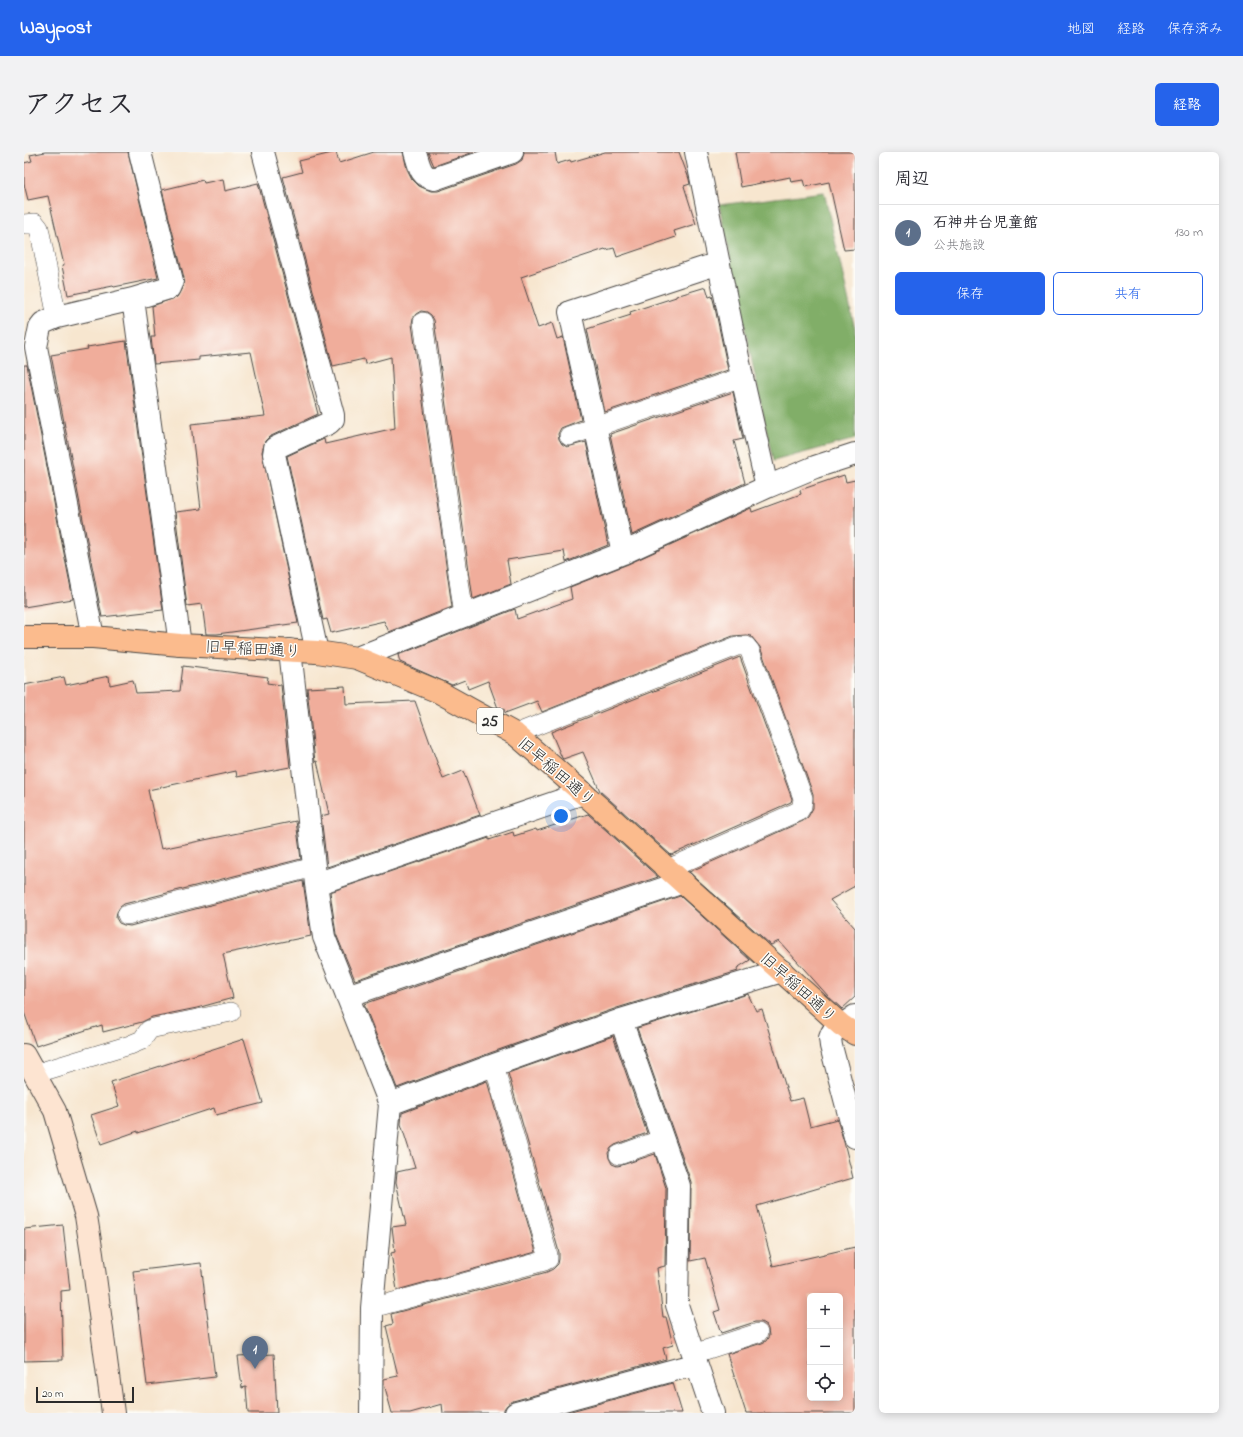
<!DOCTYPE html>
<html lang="ja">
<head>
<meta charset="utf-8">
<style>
	body { margin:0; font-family:"Indie Flower","Klee One",sans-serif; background:#f2f2f3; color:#2b2b33 }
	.controls { position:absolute; right:12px; bottom:12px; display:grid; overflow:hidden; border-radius:6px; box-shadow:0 2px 10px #0003 }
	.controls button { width:36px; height:36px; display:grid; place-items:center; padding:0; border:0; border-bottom:1px solid #e1e1e2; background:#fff; color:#2b2b33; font:20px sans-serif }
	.scale { position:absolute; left:12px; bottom:10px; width:98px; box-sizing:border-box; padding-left:4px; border:2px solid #2b2b2b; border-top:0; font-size:11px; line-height:14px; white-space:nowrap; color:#2b2b2b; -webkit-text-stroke:3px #fdfcf7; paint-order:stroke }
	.you { position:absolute; left:537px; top:664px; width:14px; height:14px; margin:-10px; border:3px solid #fff; border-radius:50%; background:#1a73e8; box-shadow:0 0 0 6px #1a73e833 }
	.badge { display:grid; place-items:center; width:26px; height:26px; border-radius:50%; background:#2563eb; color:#fff; font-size:13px; font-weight:700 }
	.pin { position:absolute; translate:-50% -33px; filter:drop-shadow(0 1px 2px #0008) }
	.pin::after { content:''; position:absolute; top:21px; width:14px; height:12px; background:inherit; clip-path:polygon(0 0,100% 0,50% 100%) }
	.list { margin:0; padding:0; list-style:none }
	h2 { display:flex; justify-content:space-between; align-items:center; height:52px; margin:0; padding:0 16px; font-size:17px }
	h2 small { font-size:13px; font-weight:400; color:#7c7c81 }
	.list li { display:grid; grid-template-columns:26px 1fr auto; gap:12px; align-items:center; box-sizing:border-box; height:56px; padding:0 16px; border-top:1px solid #e1e1e2 }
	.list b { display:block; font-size:15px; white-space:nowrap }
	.list p { margin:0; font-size:13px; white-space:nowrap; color:#7c7c81 }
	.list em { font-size:13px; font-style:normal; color:#7c7c81 }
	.actions { display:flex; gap:8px; padding:12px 16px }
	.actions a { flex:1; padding:9px 0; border:1px solid #2563eb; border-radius:6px; text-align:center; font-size:14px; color:#2563eb }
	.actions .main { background:#2563eb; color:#fff }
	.icon { flex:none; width:22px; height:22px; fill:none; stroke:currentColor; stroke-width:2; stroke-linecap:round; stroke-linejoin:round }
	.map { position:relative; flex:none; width:831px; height:1261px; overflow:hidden; border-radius:6px }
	header { display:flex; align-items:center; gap:24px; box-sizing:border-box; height:56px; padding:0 20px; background:#2563eb; color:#fff }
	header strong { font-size:19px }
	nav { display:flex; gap:22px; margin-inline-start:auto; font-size:14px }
	.intro { display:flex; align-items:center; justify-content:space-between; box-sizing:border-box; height:96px; padding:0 24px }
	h1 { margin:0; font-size:28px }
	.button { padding:10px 18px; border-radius:6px; background:#2563eb; color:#fff; font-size:14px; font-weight:700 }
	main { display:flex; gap:24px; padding:0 24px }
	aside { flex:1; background:#fff; border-radius:6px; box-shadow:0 2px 10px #0003 }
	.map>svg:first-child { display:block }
	.forest { fill:#81ae67; stroke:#566c49 }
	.building { fill:#f0ad9b; fill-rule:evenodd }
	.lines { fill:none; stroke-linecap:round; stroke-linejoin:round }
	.lane-casing { stroke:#4a4744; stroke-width:20 }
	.street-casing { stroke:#4a4744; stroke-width:24 }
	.secondary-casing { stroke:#4a4744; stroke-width:24 }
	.primary-casing { stroke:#4a4744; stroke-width:24 }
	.lane { stroke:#fff; stroke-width:19 }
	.street { stroke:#fff; stroke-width:22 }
	.secondary { stroke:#fde4d1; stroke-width:22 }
	.primary { stroke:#fbbb8d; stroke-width:22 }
	.labels { text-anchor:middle; stroke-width:3; stroke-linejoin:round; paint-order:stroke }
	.shield { fill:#fdfcf7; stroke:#6a6a68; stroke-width:1 }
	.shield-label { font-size:15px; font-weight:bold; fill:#2b2b2b }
	.street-label { font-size:16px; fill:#2b2b2b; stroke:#fdfcf7 }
</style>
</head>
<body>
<header>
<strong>Waypost</strong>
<nav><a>地図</a><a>経路</a><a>保存済み</a></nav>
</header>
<div class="intro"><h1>アクセス</h1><a class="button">経路</a></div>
<main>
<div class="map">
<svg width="831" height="1261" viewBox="0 0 831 1261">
	<rect width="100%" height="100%" fill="#fdfcf7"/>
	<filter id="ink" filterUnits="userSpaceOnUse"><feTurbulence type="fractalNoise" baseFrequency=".025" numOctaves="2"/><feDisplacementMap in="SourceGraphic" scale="8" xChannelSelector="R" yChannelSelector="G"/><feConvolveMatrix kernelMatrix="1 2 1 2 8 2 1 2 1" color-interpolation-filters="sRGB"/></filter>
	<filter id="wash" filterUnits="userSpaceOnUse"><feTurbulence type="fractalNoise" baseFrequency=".012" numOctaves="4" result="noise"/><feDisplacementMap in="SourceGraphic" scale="16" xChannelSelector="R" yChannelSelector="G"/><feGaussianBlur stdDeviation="0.9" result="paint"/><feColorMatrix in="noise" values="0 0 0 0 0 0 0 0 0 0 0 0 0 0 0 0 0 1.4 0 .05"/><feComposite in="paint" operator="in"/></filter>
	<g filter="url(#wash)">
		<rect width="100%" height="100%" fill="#f7e6cf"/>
		<path class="forest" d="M800,40L831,177V287L749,309L695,53Z"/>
		<g id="blocks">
			<path class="building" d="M21,0H104L134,126L90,135L89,134L44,143L38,114L40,113L24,44L4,48L0,32V11L8,9L6,3Z
				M312,0L315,11L350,0H379L383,17L388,27L395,34L407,39H414L492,12L498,8L500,0H531L533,12L546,8L547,10L581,0H655L665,27L666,32L660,34L672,72L650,79L652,85L593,105L590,96L582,98L581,97L497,125L514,176L528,171L533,187L539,185L557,268L537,276L534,282L535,287L538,292L543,295L562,290L584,393L542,410L540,399L483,408L487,432L449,447L410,168L407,163L403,160L397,159L392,162L389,166L388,172L428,455L365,480L360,469L307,481L303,467L299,468L263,304L300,287L301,292L371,276L367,205L341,212L340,207L309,214L259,25L278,20L275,9Z
				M404,0H450L410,14Z
				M711,0H831V97L820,98L805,30L781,35L779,28L767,30L766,25L717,35Z
				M199,27L201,39L234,31L285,221H283L294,262L245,285L241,289L238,300L274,471L193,482H182L178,452L163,454L151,360L177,357L167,272L241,264L227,200L175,205V208L130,212L127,185H131L128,154L153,145L159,134L160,126L138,38L179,28L180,31Z
				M682,135L685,145L688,144L690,151L704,218L581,260L563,177L607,163L606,160L652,145V144Z
				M102,189L139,458L78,465L27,203L64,197L63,195Z
				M0,213H3L49,447L0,455Z
				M709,240L719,287L710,289L721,331L608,383L586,282Z
				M820,323L822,330L831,328V734L806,748L831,776V845L818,857L805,845L755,789L747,793L665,720L779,669L784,665L789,656V642L736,495L727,484L722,483L709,484L518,560L513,549L481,561L480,557L475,559L464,529L444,537L441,528L428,533L376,510L374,503L491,457L493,467L548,447L546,435L604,412L727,356L728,360L777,342L776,338Z
				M716,505L768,647L767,650L647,703L576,639L559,600L539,607L538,606L527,580Z
				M159,514L244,525L243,531L257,533L266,615L213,625L212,619L124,638L137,697L272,669L277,707L100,752L96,755L93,760L92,766L95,771L100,773L106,774L279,729L287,784L199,802L209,846L173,856L128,865L118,870L79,880L78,873L12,894L0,860V533L40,525L42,533L85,524L86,533L109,528L112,541L156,539Z
				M321,534L322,552L391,549L419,627L439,619L456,663L303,715L297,664L305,662L293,609L291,610L283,536Z
				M564,662L634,725L331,828L312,782L306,740L465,686V688L489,680L490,684L512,677L513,679Z
				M656,744L726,808L713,816L714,819L593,856L466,901L373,936L340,852Z
				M724,842L732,859L738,857L766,949L779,946L786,974L813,967L820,990L829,1026L733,1054L749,1114L831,1095V1261H722L703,1202L738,1191L742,1189L745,1184L744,1177L742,1173L737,1170H731L697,1181L690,1160L696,1158L681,1106L666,1109L667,1030L613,876ZM786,1144H816V1246H786Z
				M589,884L623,981L591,993L587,996L584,1001L585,1006L588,1012L593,1014L598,1013L631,1002L642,1036L641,1114L633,1116L639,1165H642L649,1193L639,1196L642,1207L489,1249L483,1253L480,1257V1261H419L418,1252L386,1261H368L360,1232V1227L374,1224L362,1174L369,1172L367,1162L523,1120L529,1117L534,1112L535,1107V1100L484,921Z
				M220,887L239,951L192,963L190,956L114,981V979L77,992L67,963L95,954L87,930Z
				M463,929L512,1100L373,1138L367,1101L371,1100L368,1075L382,1073L372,1030L373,1020L391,1016L377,972L378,961Z
				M39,1073L46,1138L37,1139L39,1208L0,1209V1077Z
				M177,1111L191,1225L123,1233L109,1119Z
				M250,1202L253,1261H224L222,1235L218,1236L214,1204Z
				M649,1231L658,1261H540Z"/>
		</g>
	</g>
	<g filter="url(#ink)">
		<use href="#blocks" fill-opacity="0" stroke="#4a4744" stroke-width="1"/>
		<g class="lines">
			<g class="lane-casing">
				<path id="lane" d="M0,72L11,71L15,76L33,165
					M399,170L440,464
					M545,284L718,225
					M491,582L713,494H722L726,499L779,646L778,654L775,659L644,717
					M103,763L290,715
					M10,922L106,893L118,888L125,878L130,876L207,860
					M595,1003L639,987
					M348,1156L520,1109L524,1107V1103L470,913
					M669,1202L734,1181"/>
			</g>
			<g class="street-casing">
				<path id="street" d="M239,0L309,263V267L305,271L251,296L250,302L293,500
					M391,0C395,12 396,25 410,27L488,0
					M672,0L718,225L743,335
					M109,147L156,493
					M599,401L546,160L695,111
					M69,485L12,195L16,175L19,171L33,165L109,147L145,136L148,129L116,0
					M266,498L292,732L300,785L366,952L348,1156L347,1261
					M333,506L599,401L743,335L791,315L831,302
					M292,732L559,641
					M323,844L659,730
					M831,864L808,881L806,886L807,894L831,985
					M597,868L655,1034L653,1153L689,1261
					M366,952L470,913L597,868L758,819
					M492,1261L672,1212"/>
			</g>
			<g class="secondary-casing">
				<path id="secondary" d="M0,903L31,959L62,1064L68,1102L89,1261"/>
			</g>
			<g class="primary-casing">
				<path id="primary" d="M0,485H69L156,493L293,500L333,506L415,540L491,582L575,655L817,873L831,882"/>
			</g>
			<use href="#lane" class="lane"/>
			<use href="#street" class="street"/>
			<use href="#secondary" class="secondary"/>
			<use href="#primary" class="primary"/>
		</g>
	</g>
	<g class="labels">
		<rect class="shield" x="453" y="556" width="26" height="26" rx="3"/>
		<g class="shield-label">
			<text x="466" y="574">25</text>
		</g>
		<g class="street-label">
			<text transform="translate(229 496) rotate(3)" y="6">旧早稲田通り</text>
			<text transform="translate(533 619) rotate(41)" y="6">旧早稲田通り</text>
			<text transform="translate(775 835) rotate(42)" y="6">旧早稲田通り</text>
		</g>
	</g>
</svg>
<div class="controls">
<button>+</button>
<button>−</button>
<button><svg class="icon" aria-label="locate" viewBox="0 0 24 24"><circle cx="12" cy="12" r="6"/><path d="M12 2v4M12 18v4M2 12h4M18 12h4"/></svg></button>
</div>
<div class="scale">20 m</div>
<div class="you"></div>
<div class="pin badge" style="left:231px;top:1217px;background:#5c6f8a">1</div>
</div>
<aside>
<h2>周辺<small></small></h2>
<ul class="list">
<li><span class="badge" style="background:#5c6f8a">1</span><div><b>石神井台児童館</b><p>公共施設</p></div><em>130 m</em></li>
</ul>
<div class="actions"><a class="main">保存</a><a>共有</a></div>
</aside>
</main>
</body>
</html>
